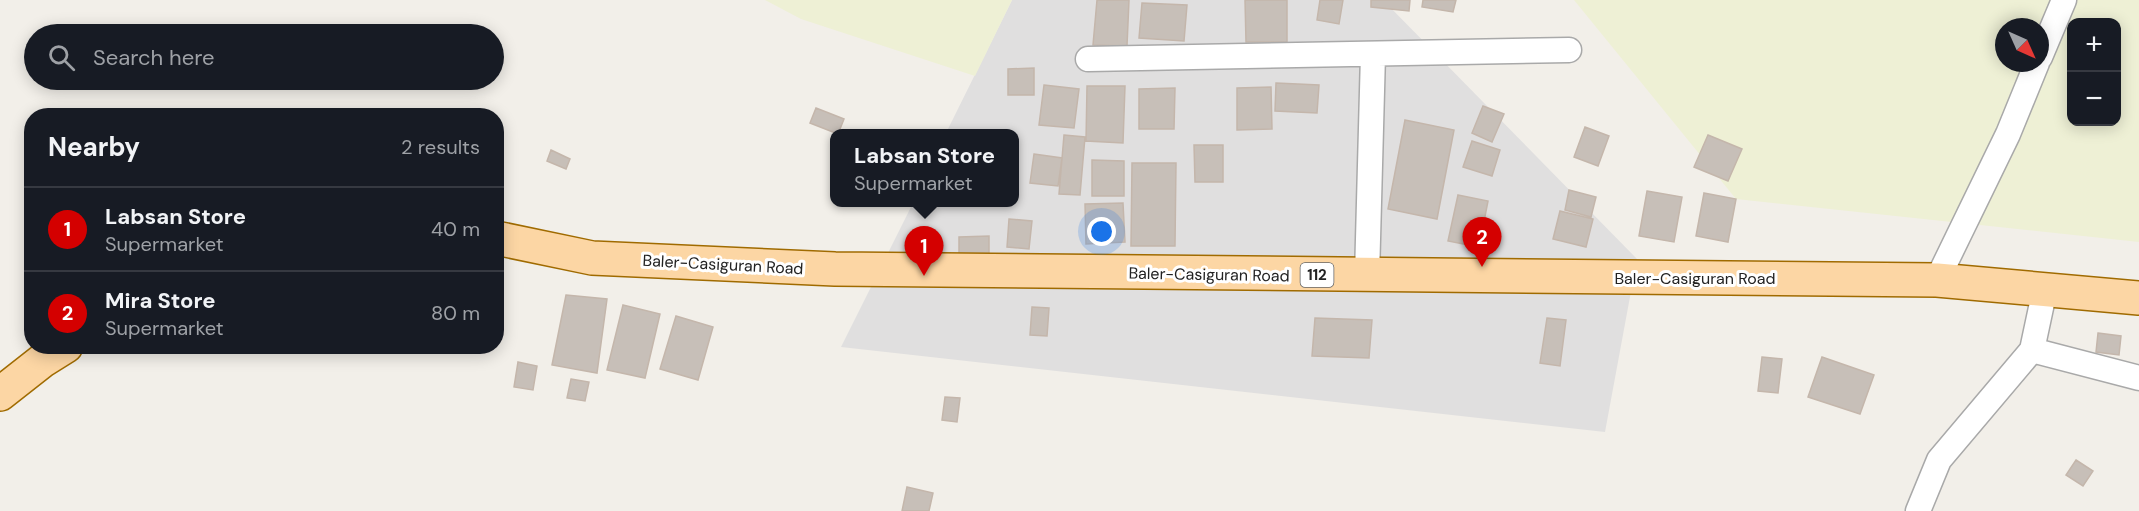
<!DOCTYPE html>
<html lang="en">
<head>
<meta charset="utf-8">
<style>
	body { margin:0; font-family:"DM Sans",sans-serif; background:#242831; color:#f1f3f6 }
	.controls { position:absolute; right:18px; top:18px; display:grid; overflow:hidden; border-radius:12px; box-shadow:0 3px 15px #0003 }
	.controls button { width:54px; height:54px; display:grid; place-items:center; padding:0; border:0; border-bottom:2px solid #363941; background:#171b24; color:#f1f3f6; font:30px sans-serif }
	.compass { position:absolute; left:1995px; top:18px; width:54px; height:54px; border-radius:50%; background:#171b24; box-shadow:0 3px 15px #0003; rotate:135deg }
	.you { position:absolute; left:1102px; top:232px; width:21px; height:21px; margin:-15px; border:4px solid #fff; border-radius:50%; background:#1a73e8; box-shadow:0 0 0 9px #1a73e833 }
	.badge { display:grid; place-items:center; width:39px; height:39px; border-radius:50%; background:#d40000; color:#fff; font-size:20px; font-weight:700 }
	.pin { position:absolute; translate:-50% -50px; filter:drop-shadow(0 2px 3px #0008) }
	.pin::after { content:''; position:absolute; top:32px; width:21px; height:18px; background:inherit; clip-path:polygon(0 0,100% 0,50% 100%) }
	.popup { position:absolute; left:830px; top:129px; width:189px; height:78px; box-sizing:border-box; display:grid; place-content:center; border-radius:12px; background:#171b24; filter:drop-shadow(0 2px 4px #0005); font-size:20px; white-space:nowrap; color:#9ea1a6 }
	.popup b { font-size:22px; color:#f1f3f6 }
	.popup::after { content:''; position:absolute; left:50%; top:100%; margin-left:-12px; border:12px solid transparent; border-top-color:#171b24 }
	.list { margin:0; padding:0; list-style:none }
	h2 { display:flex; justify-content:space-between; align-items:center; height:78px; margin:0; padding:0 24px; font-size:26px }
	h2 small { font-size:20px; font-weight:400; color:#9ea1a6 }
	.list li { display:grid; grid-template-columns:39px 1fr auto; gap:18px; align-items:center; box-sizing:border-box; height:84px; padding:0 24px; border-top:2px solid #363941 }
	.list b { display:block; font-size:22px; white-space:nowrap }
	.list p { margin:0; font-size:20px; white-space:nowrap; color:#9ea1a6 }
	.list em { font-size:20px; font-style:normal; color:#9ea1a6 }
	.icon { flex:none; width:33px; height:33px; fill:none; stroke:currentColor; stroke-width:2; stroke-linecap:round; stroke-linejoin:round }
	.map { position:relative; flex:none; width:2139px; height:511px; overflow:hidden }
	.search { position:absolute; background:#171b24; box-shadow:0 3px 15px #0003; left:24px; top:24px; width:480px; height:66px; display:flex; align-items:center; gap:15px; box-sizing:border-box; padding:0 21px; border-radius:33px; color:#9ea1a6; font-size:22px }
	.panel { position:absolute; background:#171b24; box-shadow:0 3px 15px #0003; left:24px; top:108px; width:480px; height:246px; border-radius:24px }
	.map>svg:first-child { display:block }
	.residential { fill:#e0dfdf }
	.farmland { fill:#eef0d5; fill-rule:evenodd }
	.building { fill:#c7bfb8; stroke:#c4b6ab; stroke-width:1.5 }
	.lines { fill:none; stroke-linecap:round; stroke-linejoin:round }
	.street-casing { stroke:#a9a9a9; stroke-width:27 }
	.primary-casing { stroke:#a06b00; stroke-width:36 }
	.street { stroke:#fff; stroke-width:24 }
	.primary { stroke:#fcd6a4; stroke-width:33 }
	.labels { text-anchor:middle; stroke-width:6; stroke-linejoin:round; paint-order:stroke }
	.shield { fill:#fff; stroke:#646464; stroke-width:1.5 }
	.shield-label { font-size:15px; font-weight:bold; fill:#222 }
	.street-label { font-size:16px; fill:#222; stroke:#fff }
</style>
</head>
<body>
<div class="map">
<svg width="2139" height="511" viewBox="0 0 2139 511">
	<rect width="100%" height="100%" fill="#f2efe9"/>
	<path class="residential" d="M1012,0H1383L1637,259L1605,432L841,347L913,203L1014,202V134L946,133Z"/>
	<path class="farmland" d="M765,0H1012L975,76L801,19Z
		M1574,0H2139V242L1736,199ZM2072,22H2116V122H2072ZM2004,27H2040V63H2004Z"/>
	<path class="building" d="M1097,0H1129L1127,46L1093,45Z
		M1245,0H1287V42H1246Z
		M1320,0H1343L1339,24L1317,20Z
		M1371,0H1410L1409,11L1371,7Z
		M1423,0H1456L1453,12L1422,7Z
		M1142,3L1187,5L1184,41L1139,38Z
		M1034,68V95H1008V69Z
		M1276,83L1319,85L1317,113L1275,111Z
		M1044,85L1079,89L1074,128L1039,125Z
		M1087,86H1125L1123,143L1086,141Z
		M1271,87L1272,129L1237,130V88Z
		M1175,88L1174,129H1139V89Z
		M1483,106L1504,114L1492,142L1472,133Z
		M816,108L844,119L838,134L810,123Z
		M1405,120L1454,130L1437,219L1388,209Z
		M1585,127L1609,136L1598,166L1574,157Z
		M1064,135L1085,137L1080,195L1059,194Z
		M1708,135L1742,149L1728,181L1694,167Z
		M1472,141L1500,150L1492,176L1463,167Z
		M1194,145H1223V182H1195Z
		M551,150L570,159L566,169L547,161Z
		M1034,154L1062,158L1058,186L1030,183Z
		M1092,160L1124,161V196H1092Z
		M1132,163H1176L1175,246H1131Z
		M1569,190L1596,197L1591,217L1565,210Z
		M1647,191L1682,197L1674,242L1639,236Z
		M1704,193L1736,199L1728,242L1696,236Z
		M1458,195L1488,201L1479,247L1448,241Z
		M1123,203L1125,242L1086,244L1085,204Z
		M1560,211L1593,219L1586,247L1553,239Z
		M1009,219L1032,221L1029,249L1007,247Z
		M989,236V259H959V237Z
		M566,295L607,299L597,373L552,365Z
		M623,305L660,314L645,378L607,370Z
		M1032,307L1049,308L1047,336L1030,335Z
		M676,316L713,327L698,380L660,369Z
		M1315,318L1372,320L1369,358L1312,356Z
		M1547,318L1566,320L1560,366L1540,363Z
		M2098,333L2121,336L2119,355L2096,352Z
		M1762,357L1782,359L1778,393L1758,391Z
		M1822,357L1874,375L1860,414L1808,397Z
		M518,362L537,366L533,390L514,387Z
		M571,379L589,382L585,401L567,398Z
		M945,397L960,398L957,422L942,420Z
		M2076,460L2093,471L2083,486L2066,475Z
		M907,487L933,493L929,511H902Z"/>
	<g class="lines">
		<g class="street-casing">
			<path id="street" d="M2040,57L2064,0
				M1088,59L1569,50
				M1367,276L1373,54
				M1937,280L2008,134L2037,63
				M2032,350L2139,378
				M1918,511L1939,460L2032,350L2045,289"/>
		</g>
		<g class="primary-casing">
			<path id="primary" d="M496,238L592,258L835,269L1937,280L2139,298
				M0,394L42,361L66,346"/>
		</g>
		<use href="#street" class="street"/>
		<use href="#primary" class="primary"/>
	</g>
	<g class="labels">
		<rect class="shield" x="1300.5" y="263" width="33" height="24" rx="4.5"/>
		<g class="shield-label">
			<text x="1317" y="280">112</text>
		</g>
		<g class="street-label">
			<text transform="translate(723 264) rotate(3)" y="6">Baler-Casiguran Road</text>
			<text transform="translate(1209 274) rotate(1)" y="6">Baler-Casiguran Road</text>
			<text x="1695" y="284">Baler-Casiguran Road</text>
		</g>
	</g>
</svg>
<div class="controls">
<button>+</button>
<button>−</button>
</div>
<svg class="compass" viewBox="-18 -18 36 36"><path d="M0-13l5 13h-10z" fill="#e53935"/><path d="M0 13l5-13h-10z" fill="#9ea1a6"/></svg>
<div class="you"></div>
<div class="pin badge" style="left:924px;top:276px">1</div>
<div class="popup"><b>Labsan Store</b>Supermarket</div>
<div class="pin badge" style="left:1482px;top:267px">2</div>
<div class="search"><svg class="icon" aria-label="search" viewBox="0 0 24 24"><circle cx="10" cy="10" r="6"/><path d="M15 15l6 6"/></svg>Search here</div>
<section class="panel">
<h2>Nearby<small>2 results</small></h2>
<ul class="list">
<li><span class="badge">1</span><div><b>Labsan Store</b><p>Supermarket</p></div><em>40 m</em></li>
<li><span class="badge">2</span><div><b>Mira Store</b><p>Supermarket</p></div><em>80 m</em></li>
</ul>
</section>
</div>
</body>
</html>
